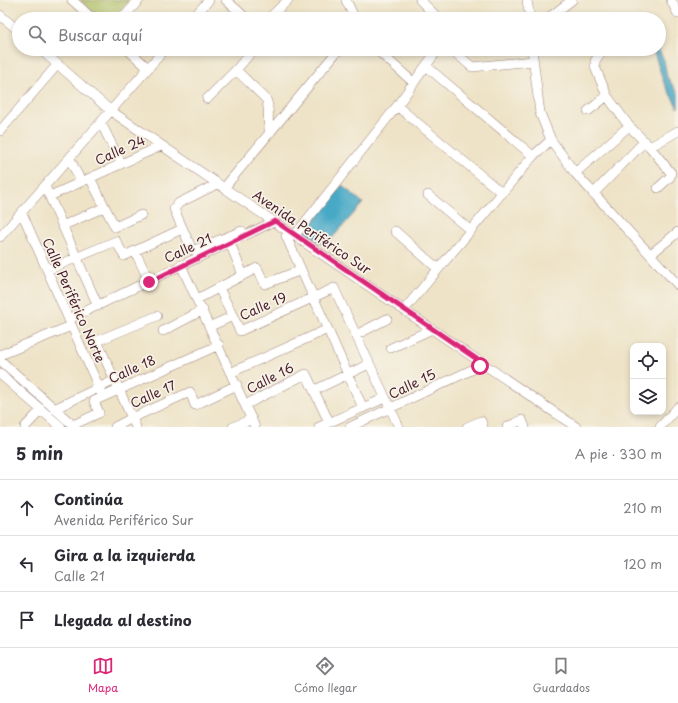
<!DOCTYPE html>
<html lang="es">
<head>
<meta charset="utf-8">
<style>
	body { margin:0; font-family:"Playpen Sans",sans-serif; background:#f7f7f7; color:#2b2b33 }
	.controls { position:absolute; right:12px; bottom:12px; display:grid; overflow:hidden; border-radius:8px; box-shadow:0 2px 6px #0003 }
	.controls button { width:36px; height:36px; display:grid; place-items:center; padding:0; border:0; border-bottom:1px solid #e1e1e2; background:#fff; color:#2b2b33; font:20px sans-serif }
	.stop { position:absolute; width:12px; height:12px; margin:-9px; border:3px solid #db2777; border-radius:50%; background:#fff }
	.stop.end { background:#db2777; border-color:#fff; box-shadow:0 1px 4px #0008 }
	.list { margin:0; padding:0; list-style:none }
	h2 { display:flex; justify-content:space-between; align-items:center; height:52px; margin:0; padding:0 16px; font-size:17px }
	h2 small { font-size:13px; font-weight:400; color:#7c7c81 }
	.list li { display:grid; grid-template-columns:26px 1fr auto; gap:12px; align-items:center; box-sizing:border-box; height:56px; padding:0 16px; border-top:1px solid #e1e1e2 }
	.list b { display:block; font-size:15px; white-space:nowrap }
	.list p { margin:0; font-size:13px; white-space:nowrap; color:#7c7c81 }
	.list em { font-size:13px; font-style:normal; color:#7c7c81 }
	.icon { flex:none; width:22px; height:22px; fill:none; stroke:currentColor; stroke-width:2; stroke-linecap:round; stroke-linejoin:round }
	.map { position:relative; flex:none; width:678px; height:427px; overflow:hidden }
	.search { position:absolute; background:#fff; box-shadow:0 2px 6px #0003; left:12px; right:12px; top:12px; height:44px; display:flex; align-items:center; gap:10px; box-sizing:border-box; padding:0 14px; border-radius:22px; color:#7c7c81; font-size:15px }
	.sheet { height:220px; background:#fff }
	nav { display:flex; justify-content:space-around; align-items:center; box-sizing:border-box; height:56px; border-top:1px solid #e1e1e2; background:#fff; font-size:11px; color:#7c7c81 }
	nav a { display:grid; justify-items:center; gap:2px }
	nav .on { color:#db2777 }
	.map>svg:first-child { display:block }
	.green { fill:#abbc5f; stroke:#7a6e45 }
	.water { fill:#47a9c6; stroke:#486478 }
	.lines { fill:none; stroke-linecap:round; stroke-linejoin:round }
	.minor-casing { stroke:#9c8179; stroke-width:10 }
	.minor { stroke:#fff; stroke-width:9 }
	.route { stroke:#db2777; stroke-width:5 }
	.labels { text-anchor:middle; stroke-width:3.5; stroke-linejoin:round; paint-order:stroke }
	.street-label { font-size:13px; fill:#4a1f2b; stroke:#f7f3e8 }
</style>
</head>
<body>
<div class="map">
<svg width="678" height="427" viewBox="0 0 678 427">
	<rect width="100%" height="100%" fill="#f7f3e8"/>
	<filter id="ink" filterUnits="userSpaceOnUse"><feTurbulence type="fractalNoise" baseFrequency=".025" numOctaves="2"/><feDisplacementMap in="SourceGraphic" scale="8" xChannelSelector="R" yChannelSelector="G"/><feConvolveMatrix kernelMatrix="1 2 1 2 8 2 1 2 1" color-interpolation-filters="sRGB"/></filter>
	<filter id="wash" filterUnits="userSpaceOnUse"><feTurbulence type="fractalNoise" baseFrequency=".012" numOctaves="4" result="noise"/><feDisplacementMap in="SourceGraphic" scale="16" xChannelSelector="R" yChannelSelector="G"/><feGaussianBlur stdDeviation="0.9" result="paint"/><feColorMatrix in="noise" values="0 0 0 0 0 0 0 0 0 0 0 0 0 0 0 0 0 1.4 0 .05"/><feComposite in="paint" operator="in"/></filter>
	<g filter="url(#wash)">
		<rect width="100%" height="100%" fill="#eee3c7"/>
		<path class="green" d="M80,0H129L113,19H100Z"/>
		<path class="water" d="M653,49H658L664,60L667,77L678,93V108L664,83Z
			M342,185L363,203L325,246L305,232Z"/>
	</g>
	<g filter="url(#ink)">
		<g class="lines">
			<g class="minor-casing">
				<path id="minor" d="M72,0L93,19
					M226,0L247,19
					M346,0L355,19
					M420,0L439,19
					M527,0L530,19
					M671,0L678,14
					M0,15L19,31
					M122,19L139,0
					M192,19L209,0
					M268,19L288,0
					M547,19L572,0
					M40,49L111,111L576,427
					M127,49L148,68
					M254,49L236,70L266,99C271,110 266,121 270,133
					M376,49L414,83
					M451,49L472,67L533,61
					M532,49L540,113L551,140L575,173L678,285
					M603,49L595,61V67L607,96L629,126L650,147L671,173L670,177L658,188
					M426,66L533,156
					M207,99L236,70
					M397,106L502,193
					M588,111L607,96
					M101,123L121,163
					M0,131L58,64
					M650,147L678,131
					M70,159L81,182
					M575,173L629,126
					M90,178L115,227L141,215
					M217,184L179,203L174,209L192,250H195L242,231
					M45,186L98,306
					M224,188L339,49
					M593,194L645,141
					M428,195L470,230
					M50,196L161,146
					M22,213L103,397
					M62,226L105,207
					M395,231L437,268
					M295,235L397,106L438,49
					M286,236L363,408
					M0,237L165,49
					M230,243L243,275
					M135,251L149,281
					M651,254L678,232
					M181,265L255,427
					M47,270L116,241L124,256L182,229
					M219,288L240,331L334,288L399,427
					M197,299L257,268L265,284L301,270
					M404,310L533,156L551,140
					M69,319L275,221
					M211,326L233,316
					M163,331L203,310
					M356,335L387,319
					M391,348L428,331
					M0,355L71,326
					M0,360L75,427
					M232,372L328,329
					M0,374L61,427
					M315,390L369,364
					M245,405L306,374L329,422
					M54,409L115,380
					M73,425L99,413L94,401L219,345
					M25,427L41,410
					M115,427L132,418L190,392L195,405L237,385
					M136,427L97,341L157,316
					M233,427L252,419
					M319,427L385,398
					M350,427L484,364
					M467,427L481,421L483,427
					M507,427L522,420L525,427
					M660,427L678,407"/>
			</g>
			<use href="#minor" class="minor"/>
		</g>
	</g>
	<g class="lines" filter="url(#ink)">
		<path class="route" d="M149,282L275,221L484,364L480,366"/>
	</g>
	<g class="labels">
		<g class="street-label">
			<text transform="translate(120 150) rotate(-24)" y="5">Calle 24</text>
			<text transform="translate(312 232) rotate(34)" y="5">Avenida Periférico Sur</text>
			<text transform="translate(188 248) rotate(-25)" y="5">Calle 21</text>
			<text transform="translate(74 300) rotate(66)" y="5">Calle Periférico Norte</text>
			<text transform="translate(263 306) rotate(-24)" y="5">Calle 19</text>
			<text transform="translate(132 369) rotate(-24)" y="5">Calle 18</text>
			<text transform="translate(270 378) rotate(-27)" y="5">Calle 16</text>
			<text transform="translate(412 384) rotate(-26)" y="5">Calle 15</text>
			<text transform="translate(153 394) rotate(-24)" y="5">Calle 17</text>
		</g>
	</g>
</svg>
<div class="controls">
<button><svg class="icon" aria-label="locate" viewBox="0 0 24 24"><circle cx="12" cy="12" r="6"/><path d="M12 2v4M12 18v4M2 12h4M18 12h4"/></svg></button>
<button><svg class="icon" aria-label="layers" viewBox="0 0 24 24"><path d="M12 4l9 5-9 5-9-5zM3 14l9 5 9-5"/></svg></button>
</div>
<div class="stop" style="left:480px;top:366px"></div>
<div class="stop end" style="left:149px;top:282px"></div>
<div class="search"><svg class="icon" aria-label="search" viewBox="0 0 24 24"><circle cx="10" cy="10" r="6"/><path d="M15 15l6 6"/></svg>Buscar aquí</div>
</div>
<section class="sheet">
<h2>5 min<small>A pie · 330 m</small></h2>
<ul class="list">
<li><svg class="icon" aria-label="ahead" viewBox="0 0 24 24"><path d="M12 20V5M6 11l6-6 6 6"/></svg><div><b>Continúa</b><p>Avenida Periférico Sur</p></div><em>210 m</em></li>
<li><svg class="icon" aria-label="left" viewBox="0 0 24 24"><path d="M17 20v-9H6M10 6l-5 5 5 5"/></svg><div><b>Gira a la izquierda</b><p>Calle 21</p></div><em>120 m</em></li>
<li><svg class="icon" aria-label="arrive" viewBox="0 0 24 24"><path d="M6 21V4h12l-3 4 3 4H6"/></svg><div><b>Llegada al destino</b></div></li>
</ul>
</section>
<nav>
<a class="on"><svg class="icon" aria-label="map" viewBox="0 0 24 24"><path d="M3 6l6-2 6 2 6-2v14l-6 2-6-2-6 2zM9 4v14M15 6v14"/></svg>Mapa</a>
<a><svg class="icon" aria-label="directions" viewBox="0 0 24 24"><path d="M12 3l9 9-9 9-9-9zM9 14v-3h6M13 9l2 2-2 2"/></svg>Cómo llegar</a>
<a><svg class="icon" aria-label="saved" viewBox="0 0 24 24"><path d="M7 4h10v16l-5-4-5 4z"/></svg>Guardados</a>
</nav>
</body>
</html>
